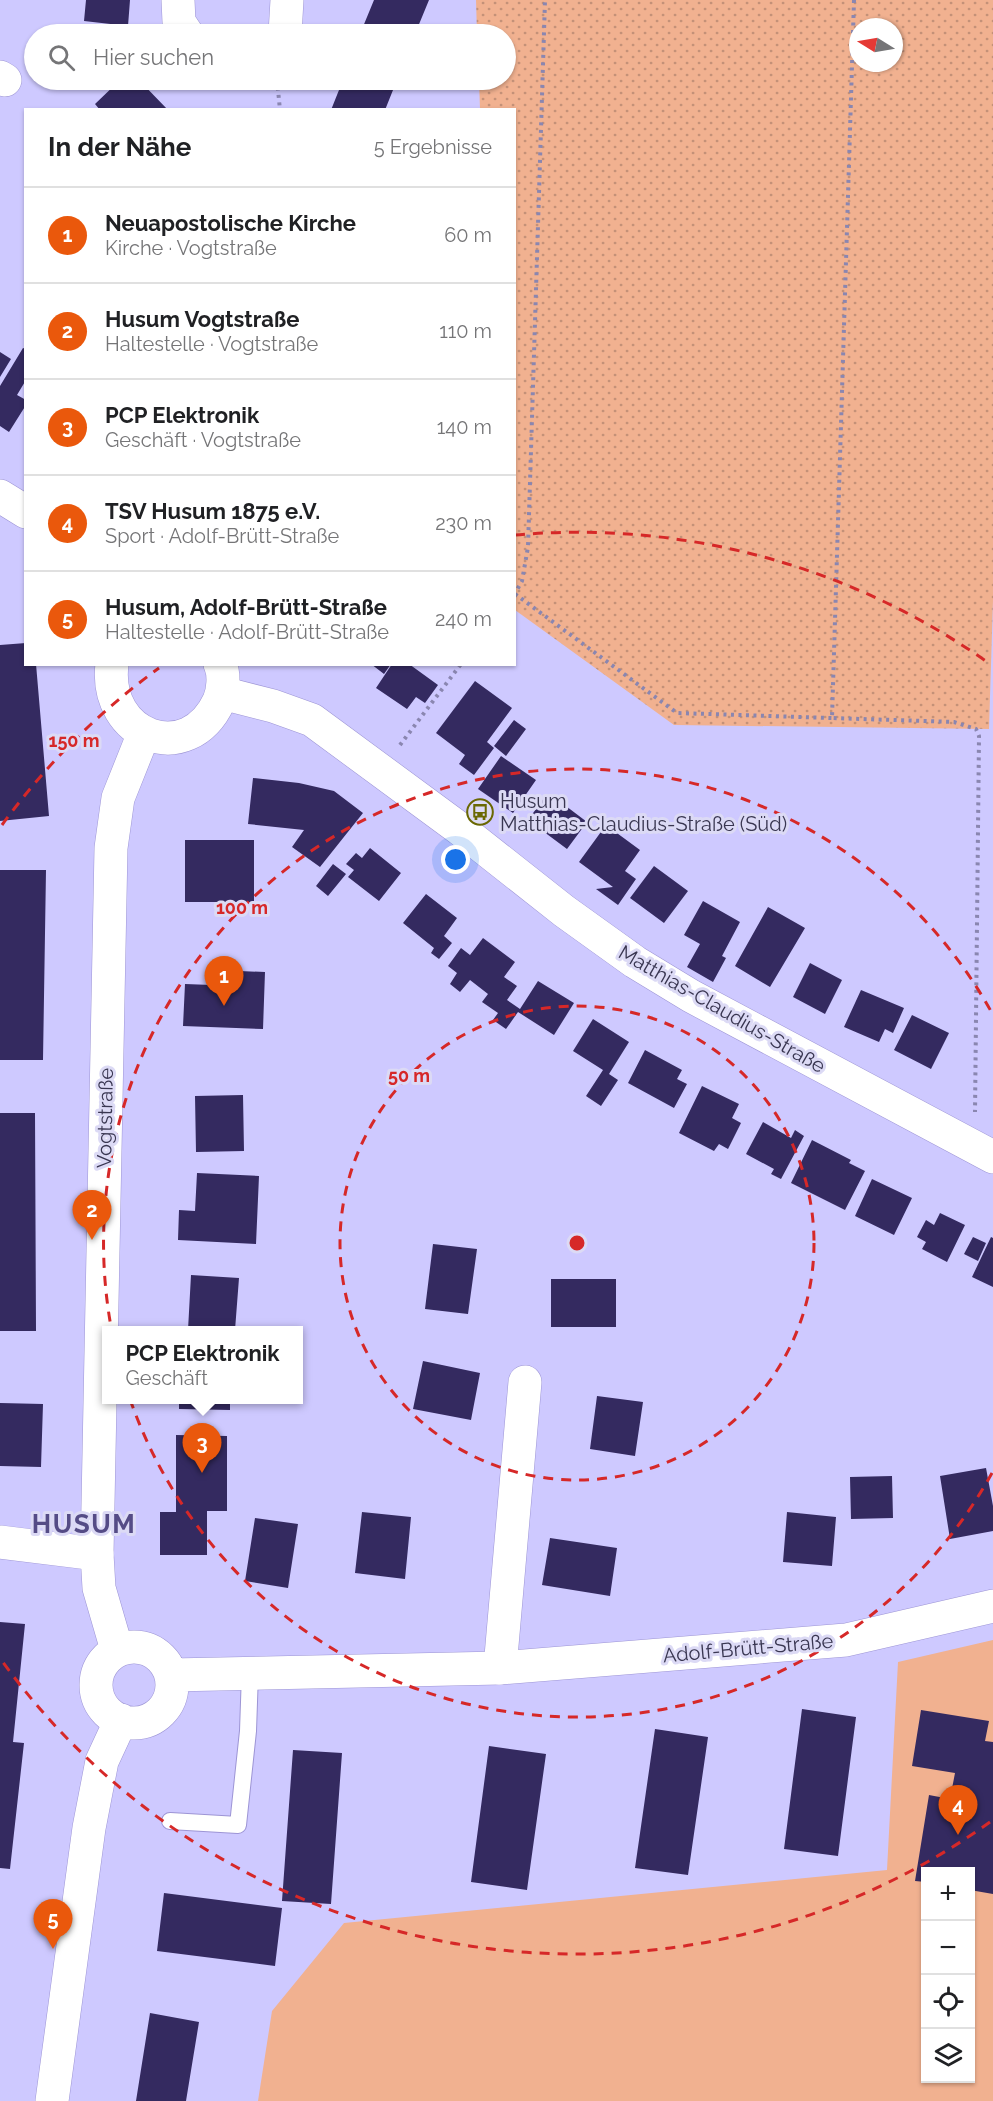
<!DOCTYPE html>
<html lang="de">
<head>
<meta charset="utf-8">
<style>
	body { margin:0; font-family:Raleway,sans-serif; background:#f6f6f6; color:#202124 }
	.controls { position:absolute; right:18px; bottom:18px; display:grid; overflow:hidden; border-radius:0px; box-shadow:0 2px 4px #0004 }
	.controls button { width:54px; height:54px; display:grid; place-items:center; padding:0; border:0; border-bottom:2px solid #e0e0e0; background:#fff; color:#202124; font:30px sans-serif }
	.compass { position:absolute; left:849px; top:18px; width:54px; height:54px; border-radius:50%; background:#fff; box-shadow:0 2px 4px #0004; rotate:281deg }
	.you { position:absolute; left:456px; top:860px; width:21px; height:21px; margin:-15px; border:4px solid #fff; border-radius:50%; background:#1a73e8; box-shadow:0 0 0 9px #1a73e833 }
	.badge { display:grid; place-items:center; width:39px; height:39px; border-radius:50%; background:#ea580c; color:#fff; font-size:20px; font-weight:700 }
	.pin { position:absolute; translate:-50% -50px; filter:drop-shadow(0 2px 3px #0008) }
	.pin::after { content:''; position:absolute; top:32px; width:21px; height:18px; background:inherit; clip-path:polygon(0 0,100% 0,50% 100%) }
	.popup { position:absolute; left:102px; top:1326px; width:201px; height:78px; box-sizing:border-box; display:grid; place-content:center; border-radius:0px; background:#fff; filter:drop-shadow(0 2px 4px #0005); font-size:20px; white-space:nowrap; color:#757577 }
	.popup b { font-size:22px; color:#202124 }
	.popup::after { content:''; position:absolute; left:50%; top:100%; margin-left:-12px; border:12px solid transparent; border-top-color:#fff }
	.list { margin:0; padding:0; list-style:none }
	h2 { display:flex; justify-content:space-between; align-items:center; height:78px; margin:0; padding:0 24px; font-size:26px }
	h2 small { font-size:20px; font-weight:400; color:#757577 }
	.list li { display:grid; grid-template-columns:39px 1fr auto; gap:18px; align-items:center; box-sizing:border-box; height:96px; padding:0 24px; border-top:2px solid #e0e0e0 }
	.list b { display:block; font-size:22px; white-space:nowrap }
	.list p { margin:0; font-size:20px; white-space:nowrap; color:#757577 }
	.list em { font-size:20px; font-style:normal; color:#757577 }
	.icon { flex:none; width:33px; height:33px; fill:none; stroke:currentColor; stroke-width:2; stroke-linecap:round; stroke-linejoin:round }
	.map { position:relative; flex:none; width:993px; height:2101px; overflow:hidden }
	.search { position:absolute; background:#fff; box-shadow:0 2px 4px #0004; left:24px; top:24px; width:492px; height:66px; display:flex; align-items:center; gap:15px; box-sizing:border-box; padding:0 21px; border-radius:33px; color:#757577; font-size:22px }
	.panel { position:absolute; background:#fff; box-shadow:0 2px 4px #0004; left:24px; top:108px; width:492px; height:558px; border-radius:0px }
	.map>svg:first-child { display:block }
	.grass { fill:url(#grass-dots); fill-rule:evenodd }
	.park { fill:#f1b190; fill-rule:evenodd }
	.building { fill:#342a60 }
	.lines { fill:none; stroke-linecap:round; stroke-linejoin:round }
	.lane-casing { stroke:#9d95d5; stroke-width:18 }
	.street-casing { stroke:#9d95d5; stroke-width:34 }
	.secondary-casing { stroke:#9d95d5; stroke-width:34 }
	.path { stroke:#8a86b0; stroke-width:4; stroke-dasharray:3 4.5; stroke-linecap:butt }
	.lane { stroke:#fff; stroke-width:16 }
	.street { stroke:#fff; stroke-width:33 }
	.secondary { stroke:#fff; stroke-width:33 }
	.ring { fill:none; stroke:#d62828; stroke-width:3; stroke-dasharray:10 8 }
	.labels { text-anchor:middle; stroke-width:6; stroke-linejoin:round; paint-order:stroke }
	.poi-label { font-size:20px; fill:#393651; stroke:#dcdaf5; text-anchor:start }
	.street-label { font-size:20px; fill:#393651; stroke:#dcdaf5 }
	.district-label { font-size:26px; font-weight:bold; letter-spacing:1.5px; fill:#554c86; stroke:#dcdaf5 }
	.centre { fill:#d62828; stroke:#dcdaf5; stroke-width:3 }
	.ring-label { font-size:18px; text-anchor:middle; font-weight:bold; fill:#d62828; stroke:#dcdaf5; stroke-width:6; stroke-linejoin:round; paint-order:stroke }
</style>
</head>
<body>
<div class="map">
<svg width="993" height="2101" viewBox="0 0 993 2101">
	<defs>
		<pattern id="grass-dots" width="8" height="8" patternUnits="userSpaceOnUse" patternTransform="scale(1.5)"><rect width="8" height="8" fill="#f1b190"/><path d="M2 2h.1M6 6h.1" fill="none" stroke="#c49178" stroke-width="1.8" stroke-linecap="round"/></pattern>
	</defs>
	<rect width="100%" height="100%" fill="#cec9ff"/>
	<path class="grass" d="M476,0H993V601L989,729L674,725L515,610L514,110L480,109L479,80H506V34H477ZM858,27H894V63H858Z"/>
	<path class="park" d="M993,1640V2101H258L272,2011L344,1923L887,1870L898,1662ZM926,1872H970V2078H926Z"/>
	<path class="building" d="M86,0H130L128,26L84,21Z
		M374,0H429L415,34H360Z
		M120,80H139L168,110H100L95,104Z
		M343,80H397L385,110H331Z
		M23,348L26,349V380L17,395L26,400V405L9,432L0,426V386Z
		M0,352L11,359L0,377Z
		M26,643V664H36L49,816L0,821V645Z
		M371,664H391L384,674Z
		M392,664H409L438,685L425,703L416,697L407,709L376,688Z
		M475,681L512,708L487,742L494,748L474,775L459,764L465,755L436,733Z
		M514,720L526,729L506,756L494,746Z
		M501,756L536,780L513,813L478,789Z
		M253,778L299,783L334,791L363,813L320,867L292,847L304,830L248,824Z
		M554,797L587,822L567,849L528,820L544,798L550,802Z
		M606,825L640,850L625,871L636,879L618,905L596,889L613,887L579,862Z
		M185,840H254V902H185Z
		M370,848L401,873L379,901L348,877L354,870L346,864L356,853L362,858Z
		M333,864L346,874L328,896L316,886Z
		M654,866L688,891L664,923L630,898Z
		M0,870H46L43,1060H0Z
		M426,894L457,918L444,936L452,943L439,959L431,953L434,948L403,923Z
		M703,901L740,922L722,956L726,958L713,982L687,967L700,944L684,935Z
		M768,907L805,928L770,987L735,966Z
		M483,938L515,962L504,977L517,986L507,1000L520,1009L538,981L574,1003L554,1035L518,1012L506,1029L493,1020L498,1013L482,1002L488,994L470,980L460,992L450,984L457,973L448,966L461,948L470,955Z
		M810,963L842,980L825,1014L793,997Z
		M239,971L265,972L263,1029L183,1026L185,984L238,986Z
		M861,990L904,1008L893,1033L885,1029L879,1042L844,1027Z
		M912,1015L949,1033L931,1069L894,1050Z
		M593,1019L629,1042L609,1074L618,1080L601,1106L586,1096L603,1070L573,1051Z
		M645,1050L682,1070L677,1079L687,1084L674,1108L628,1083Z
		M702,1086L739,1104L732,1118L741,1123L728,1149L719,1144L714,1151L679,1133Z
		M243,1095L244,1151L196,1152L195,1096Z
		M0,1113H35L36,1331H0Z
		M763,1122L791,1138L795,1130L804,1136L781,1179L771,1174L774,1169L746,1154Z
		M812,1140L851,1160L849,1163L865,1171L845,1210L791,1183Z
		M197,1173L259,1176L256,1244L178,1240L179,1210L195,1211Z
		M872,1179L912,1198L894,1235L855,1216Z
		M940,1213L965,1225L947,1262L922,1249L926,1242L917,1237L926,1220L934,1225Z
		M973,1237L986,1243L978,1261L964,1254Z
		M991,1237L993,1238V1287L972,1277Z
		M433,1244L477,1249L468,1314L425,1309Z
		M191,1275L239,1278L235,1330H188Z
		M551,1279H616V1327H551Z
		M423,1361L480,1373L471,1420L413,1409Z
		M597,1396L643,1402L635,1456L590,1449Z
		M179,1400H230V1410L179,1409Z
		M0,1403L43,1404L41,1467L0,1466Z
		M176,1435L227,1436V1511H207V1555H160V1512H176Z
		M986,1468L993,1506V1531L950,1539L940,1476Z
		M892,1476L893,1518L851,1519L850,1477Z
		M362,1512L411,1517L405,1579L355,1573Z
		M787,1512L836,1517L832,1566L783,1562Z
		M255,1518L298,1524L288,1588L245,1581Z
		M550,1538L617,1548L610,1596L542,1585Z
		M0,1622L25,1624L13,1742L24,1743L10,1869L0,1868Z
		M802,1709L856,1717L838,1856L784,1849Z
		M921,1710L989,1721L985,1741L993,1742V1894L970,1890V1872H926V1882L915,1881L929,1795L950,1799L955,1773L912,1766Z
		M655,1729L708,1737L688,1875L635,1868Z
		M489,1746L546,1754L527,1890L471,1882Z
		M293,1750L342,1753L331,1904L282,1901Z
		M164,1893L282,1908L275,1966L157,1951Z
		M150,2013L199,2022L186,2101H136Z"/>
	<g class="lines">
		<g class="lane-casing">
			<path id="lane" d="M170,1821L238,1825L248,1731L250,1673"/>
		</g>
		<g class="street-casing">
			<path id="street" d="M178,0L179,22L187,34
				M285,34L287,0
				M0,77L5,80
				M222,693L273,706L312,720L460,829L564,911L635,962L691,996L993,1157
				M0,1542L97,1554
				M500,1668L525,1382"/>
		</g>
		<g class="secondary-casing">
			<path id="secondary" d="M0,496L26,512
				M112,664C103,737 188,768 219,701C223,691 225,675 220,664
				M96 1685a38 38 0 1 1 76 0a38 38 0 1 1-76 0Z
				M117,1650L99,1588L97,1554L111,848L118,798L144,733
				M171,1675L500,1668L846,1640L993,1606
				M52,2101L89,1828L102,1761L121,1720"/>
		</g>
		<path class="path" d="M854,0L832,718L954,722L976,729L979,736L975,1112
			M277,80L280,110
			M515,594L677,713L832,718
			M514,595L522,581L528,547L545,0
			M400,745L461,664"/>
		<use href="#lane" class="lane"/>
		<use href="#street" class="street"/>
		<use href="#secondary" class="secondary"/>
	</g>
	<g class="ring">
		<circle cx="577" cy="1243" r="237"/>
		<path d="M992 1473A474 474 0 1 1 992 1013"/>
		<path d="M990 1822A711 711 0 0 1 2 1661M2 825A711 711 0 0 1 159 668M515 535A711 711 0 0 1 990 664"/>
	</g>
	<defs>
		<g id="bus-ring" transform="scale(1.35)"><circle r="9.5" fill="#dcdaf5" stroke="#6a6803" stroke-width="1.5"/><path d="M-5-6H5V4H4V6H2V4H-2V6H-4V4H-5ZM-3.5-4V0h7V-4ZM-3.5 1.2v1.5H-2V1.2ZM2 1.2v1.5H3.5V1.2Z" fill="#6a6803"/></g>
	</defs>
	<g fill-rule="evenodd">
		<use href="#bus-ring" x="480" y="812"/>
	</g>
	<g class="labels">
		<g class="poi-label">
			<text x="500" y="808">Husum<tspan x="500" dy="23">Matthias-Claudius-Straße (Süd)</tspan></text>
		</g>
		<g class="street-label">
			<text transform="translate(722 1009) rotate(30)" y="7">Matthias-Claudius-Straße</text>
			<text transform="translate(105 1118) rotate(-89)" y="7">Vogtstraße</text>
			<text transform="translate(748 1648) rotate(-5)" y="7">Adolf-Brütt-Straße</text>
		</g>
		<g class="district-label">
			<text x="84" y="1533">HUSUM</text>
		</g>
	</g>
	<circle cx="577" cy="1243" r="9" class="centre"/>
	<g class="ring-label">
		<text x="74" y="747">150 m</text>
		<text x="242" y="914">100 m</text>
		<text x="409" y="1082">50 m</text>
	</g>
</svg>
<div class="controls">
<button>+</button>
<button>−</button>
<button><svg class="icon" aria-label="locate" viewBox="0 0 24 24"><circle cx="12" cy="12" r="6"/><path d="M12 2v4M12 18v4M2 12h4M18 12h4"/></svg></button>
<button><svg class="icon" aria-label="layers" viewBox="0 0 24 24"><path d="M12 4l9 5-9 5-9-5zM3 14l9 5 9-5"/></svg></button>
</div>
<svg class="compass" viewBox="-18 -18 36 36"><path d="M0-13l5 13h-10z" fill="#e53935"/><path d="M0 13l5-13h-10z" fill="#757577"/></svg>
<div class="you"></div>
<div class="pin badge" style="left:224px;top:1006px">1</div>
<div class="pin badge" style="left:92px;top:1240px">2</div>
<div class="pin badge" style="left:202px;top:1473px">3</div>
<div class="popup"><b>PCP Elektronik</b>Geschäft</div>
<div class="pin badge" style="left:958px;top:1835px">4</div>
<div class="pin badge" style="left:53px;top:1949px">5</div>
<div class="search"><svg class="icon" aria-label="search" viewBox="0 0 24 24"><circle cx="10" cy="10" r="6"/><path d="M15 15l6 6"/></svg>Hier suchen</div>
<section class="panel">
<h2>In der Nähe<small>5 Ergebnisse</small></h2>
<ul class="list">
<li><span class="badge">1</span><div><b>Neuapostolische Kirche</b><p>Kirche · Vogtstraße</p></div><em>60 m</em></li>
<li><span class="badge">2</span><div><b>Husum Vogtstraße</b><p>Haltestelle · Vogtstraße</p></div><em>110 m</em></li>
<li><span class="badge">3</span><div><b>PCP Elektronik</b><p>Geschäft · Vogtstraße</p></div><em>140 m</em></li>
<li><span class="badge">4</span><div><b>TSV Husum 1875 e.V.</b><p>Sport · Adolf-Brütt-Straße</p></div><em>230 m</em></li>
<li><span class="badge">5</span><div><b>Husum, Adolf-Brütt-Straße</b><p>Haltestelle · Adolf-Brütt-Straße</p></div><em>240 m</em></li>
</ul>
</section>
</div>
</body>
</html>
